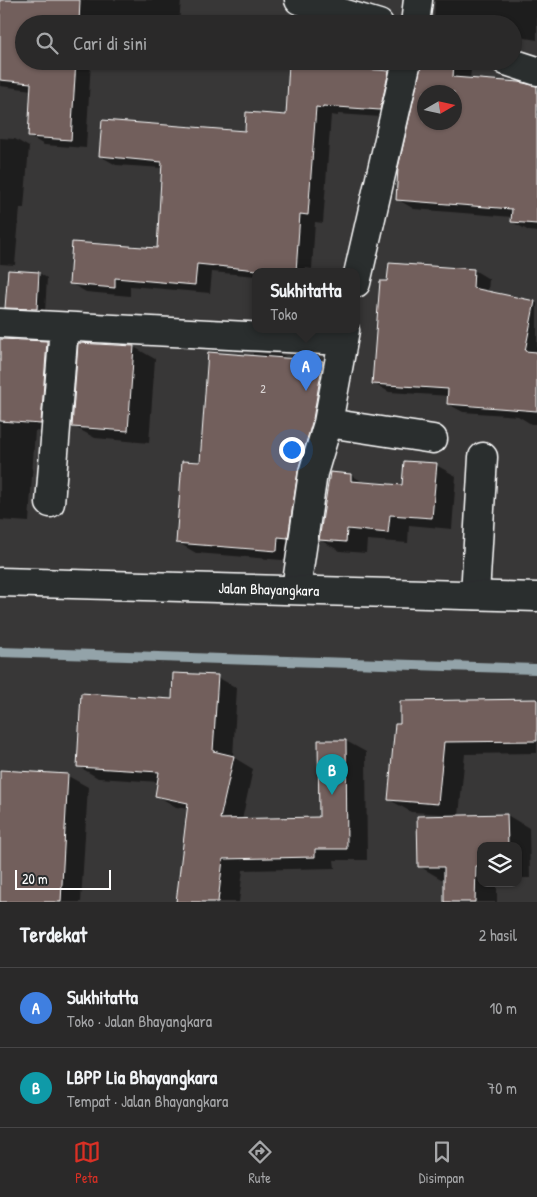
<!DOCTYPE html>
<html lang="id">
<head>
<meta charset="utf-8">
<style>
	body { margin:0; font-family:"Patrick Hand",sans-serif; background:#363535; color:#f1f3f6 }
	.controls { position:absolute; right:15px; bottom:15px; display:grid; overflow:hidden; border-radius:10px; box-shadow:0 1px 4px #0004 }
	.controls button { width:45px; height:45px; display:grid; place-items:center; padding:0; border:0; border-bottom:1px solid #464546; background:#2a2929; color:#f1f3f6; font:25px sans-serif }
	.compass { position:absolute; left:417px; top:85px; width:45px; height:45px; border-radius:50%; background:#2a2929; box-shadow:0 1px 4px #0004; rotate:81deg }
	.scale { position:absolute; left:15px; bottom:12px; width:96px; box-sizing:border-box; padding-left:5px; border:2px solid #fff; border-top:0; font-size:14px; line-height:18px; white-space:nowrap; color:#fff; -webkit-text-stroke:4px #2a2d2e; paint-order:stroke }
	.you { position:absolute; left:291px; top:449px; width:18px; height:18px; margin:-12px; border:4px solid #fff; border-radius:50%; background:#1a73e8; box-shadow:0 0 0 8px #1a73e833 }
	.badge { display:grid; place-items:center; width:32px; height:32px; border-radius:50%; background:#d93025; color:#fff; font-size:16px; font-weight:700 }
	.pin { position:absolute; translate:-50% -41px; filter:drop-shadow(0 1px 2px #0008) }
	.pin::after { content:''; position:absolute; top:26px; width:18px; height:15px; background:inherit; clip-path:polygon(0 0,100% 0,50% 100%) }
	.popup { position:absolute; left:252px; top:268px; width:108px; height:65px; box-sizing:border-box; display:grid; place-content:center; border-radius:10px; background:#2a2929; filter:drop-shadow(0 1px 4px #0005); font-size:16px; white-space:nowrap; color:#a5a6a8 }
	.popup b { font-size:19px; color:#f1f3f6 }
	.popup::after { content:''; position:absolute; left:50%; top:100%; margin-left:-10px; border:10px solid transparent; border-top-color:#2a2929 }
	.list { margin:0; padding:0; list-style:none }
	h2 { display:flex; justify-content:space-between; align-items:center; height:65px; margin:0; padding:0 20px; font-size:21px }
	h2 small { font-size:16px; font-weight:400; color:#a5a6a8 }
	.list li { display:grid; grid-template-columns:32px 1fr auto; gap:15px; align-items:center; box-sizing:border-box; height:80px; padding:0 20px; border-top:1px solid #464546 }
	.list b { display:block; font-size:19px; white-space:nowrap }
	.list p { margin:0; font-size:16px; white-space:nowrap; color:#a5a6a8 }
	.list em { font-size:16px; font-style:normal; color:#a5a6a8 }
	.icon { flex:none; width:28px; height:28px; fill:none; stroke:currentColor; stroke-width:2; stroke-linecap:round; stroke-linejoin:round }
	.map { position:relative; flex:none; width:537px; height:902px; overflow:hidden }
	.search { position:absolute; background:#2a2929; box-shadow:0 1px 4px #0004; left:15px; right:15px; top:15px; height:55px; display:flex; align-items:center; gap:12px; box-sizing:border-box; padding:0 18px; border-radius:28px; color:#a5a6a8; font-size:19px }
	.sheet { height:225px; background:#2a2929 }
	nav { display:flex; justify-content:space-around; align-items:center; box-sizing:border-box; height:70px; border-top:1px solid #464546; background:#2a2929; font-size:14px; color:#a5a6a8 }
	nav a { display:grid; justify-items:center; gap:2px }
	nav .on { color:#d93025 }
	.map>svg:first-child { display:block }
	.shadow { fill:#0007; fill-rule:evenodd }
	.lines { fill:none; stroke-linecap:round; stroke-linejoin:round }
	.stream { stroke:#93a3a9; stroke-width:10 }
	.building { fill:#725f5c; stroke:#fff; fill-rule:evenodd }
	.minor-casing { stroke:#fff; stroke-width:31 }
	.major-casing { stroke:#fff; stroke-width:31 }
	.minor { stroke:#2a2d2e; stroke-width:28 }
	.major { stroke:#2a2d2e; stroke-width:28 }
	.labels { text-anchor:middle; stroke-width:4; stroke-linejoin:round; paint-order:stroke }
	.number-label { font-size:12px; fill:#dcd7d6 }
	.street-label { font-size:15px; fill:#fff; stroke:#2a2d2e }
</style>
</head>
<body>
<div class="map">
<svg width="537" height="902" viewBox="0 0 537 902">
	<rect width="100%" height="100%" fill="#383737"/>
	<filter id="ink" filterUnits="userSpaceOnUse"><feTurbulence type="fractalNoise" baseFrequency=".02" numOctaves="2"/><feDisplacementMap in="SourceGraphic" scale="10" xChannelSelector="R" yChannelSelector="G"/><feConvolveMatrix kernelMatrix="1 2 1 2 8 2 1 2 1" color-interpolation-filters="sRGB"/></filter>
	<g filter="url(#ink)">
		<path class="shadow" d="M0,0H181L179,24H24V61H91L86,148L44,145L29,136L32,90L0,86Z
			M435,0H537V40L513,36V24H434Z
			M301,61H399L395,118L338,114V116L331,115L323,223L315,222L312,269L305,268V272H256V276L212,272L210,293L130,286V296L86,292L70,283L158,249L163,168L116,165L100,156L246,132L287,116Z
			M423,61H472L470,79L537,87V232L529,231L512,222V217L414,209L397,199ZM424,92H454V122H424Z
			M0,138L15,139L29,147L24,208H20L15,265L0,264Z
			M390,264L474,270L489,279L488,293L537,303V424H531L518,416L463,412L448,404L449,396L389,392L373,383L386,316Z
			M39,273L47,278L45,313L14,312L6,307Z
			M0,340L47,342L64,352L57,433L35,431L29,522L0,520Z
			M80,344L134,347L155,359L149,443L95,438L73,426Z
			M253,353L283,355L292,360L322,363L341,373L295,561L196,553L177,542L201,463L253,357Z
			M436,465L456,476L452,529L409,525L408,543L367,540L366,553L340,551L320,540L351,475L365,483L404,486Z
			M217,677L237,688L233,757L253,769L242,820L320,818L346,741L366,752L367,860H334L335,868L243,870L239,902H177L188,809L176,807L156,795L159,782L98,778L78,766L173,700Z
			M537,700V753L465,754L459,816L507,815L529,828L530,878H518V846H481V883H497V902H445V879H441L419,866L443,814L411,812L390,800L396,725Z
			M0,771L68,776L88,787L81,902H0Z"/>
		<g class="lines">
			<path class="stream" d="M0,652L537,669"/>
		</g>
		<path class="building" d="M0,0H80L79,24H24V61H76L71,140L28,137L31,83L0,80Z
			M422,61H454L453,77L519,82L537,86V224L511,222L512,209L396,200L398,168ZM424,92H454V122H424Z
			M289,63L389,71L380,110L323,106V108L316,107L308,215L300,214L296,272H257V270L197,264L195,285L115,278V288L69,284L72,242L157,248L162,162L99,156L102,120L245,131L246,112L286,115Z
			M389,263L474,269L473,288L535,301L525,351L537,352V411L447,404L448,389L372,384L380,281H387Z
			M8,270L39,272L37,309L5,308Z
			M0,339L47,341L41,424L0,421Z
			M78,343L134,346L128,431L72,427Z
			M208,352L323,361L313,419L298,471L288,538L278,537L277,551L176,543L182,461L200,462Z
			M404,461L437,463L432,518L390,515L388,533L347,529L346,542L319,540L330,472L351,474V481L402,485Z
			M173,673L218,675L213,751L234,756L220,819L319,817L318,740H346L347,849H315V857L223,859L218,902H176L188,803L155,796L159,772L77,767L81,693L172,699Z
			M537,699V741L444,742L438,804L388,800L395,724H400V701Z
			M0,770L68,774L61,902H0Z
			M507,814L508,846H481V866H476L475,902H444V867H418L417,816Z"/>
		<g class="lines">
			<g class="minor-casing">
				<path id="minor" d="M299,0L379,24
					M415,24L418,0
					M506,61L537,71
					M356,283L407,61
					M0,323L343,341
					M328,423L433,439
					M50,503L64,327
					M296,589L313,473L328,423L345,330
					M475,595L483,457"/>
			</g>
			<g class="major-casing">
				<g id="major">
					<path id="s1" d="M0,582L537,597"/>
				</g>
			</g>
			<use href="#minor" class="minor"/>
			<use href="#major" class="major"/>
		</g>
	</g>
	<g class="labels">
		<g class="number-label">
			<text x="263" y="393">2</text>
		</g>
		<g class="street-label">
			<text dy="5" stroke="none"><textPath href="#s1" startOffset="269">Jalan Bhayangkara</textPath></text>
		</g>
	</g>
</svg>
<div class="controls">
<button><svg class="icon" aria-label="layers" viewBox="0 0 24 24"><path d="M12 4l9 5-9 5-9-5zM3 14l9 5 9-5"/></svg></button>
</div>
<svg class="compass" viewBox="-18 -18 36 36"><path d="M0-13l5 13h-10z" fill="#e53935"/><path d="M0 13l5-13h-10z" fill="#a5a6a8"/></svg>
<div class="scale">20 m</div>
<div class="you"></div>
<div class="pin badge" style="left:306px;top:391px;background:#3f7fe0">A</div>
<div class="popup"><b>Sukhitatta</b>Toko</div>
<div class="pin badge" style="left:332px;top:795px;background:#0f9aa8">B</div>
<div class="search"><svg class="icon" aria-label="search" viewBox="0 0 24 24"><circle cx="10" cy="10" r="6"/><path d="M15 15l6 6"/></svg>Cari di sini</div>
</div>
<section class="sheet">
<h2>Terdekat<small>2 hasil</small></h2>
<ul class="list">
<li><span class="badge" style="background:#3f7fe0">A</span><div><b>Sukhitatta</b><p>Toko · Jalan Bhayangkara</p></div><em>10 m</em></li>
<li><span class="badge" style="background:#0f9aa8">B</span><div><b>LBPP Lia Bhayangkara</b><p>Tempat · Jalan Bhayangkara</p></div><em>70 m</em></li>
</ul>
</section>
<nav>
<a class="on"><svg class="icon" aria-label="map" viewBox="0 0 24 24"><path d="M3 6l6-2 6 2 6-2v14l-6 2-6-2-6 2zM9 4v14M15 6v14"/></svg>Peta</a>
<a><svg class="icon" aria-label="directions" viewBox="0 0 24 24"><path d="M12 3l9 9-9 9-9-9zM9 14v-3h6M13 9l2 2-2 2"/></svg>Rute</a>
<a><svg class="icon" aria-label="saved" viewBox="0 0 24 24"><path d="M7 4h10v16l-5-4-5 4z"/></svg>Disimpan</a>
</nav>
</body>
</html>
